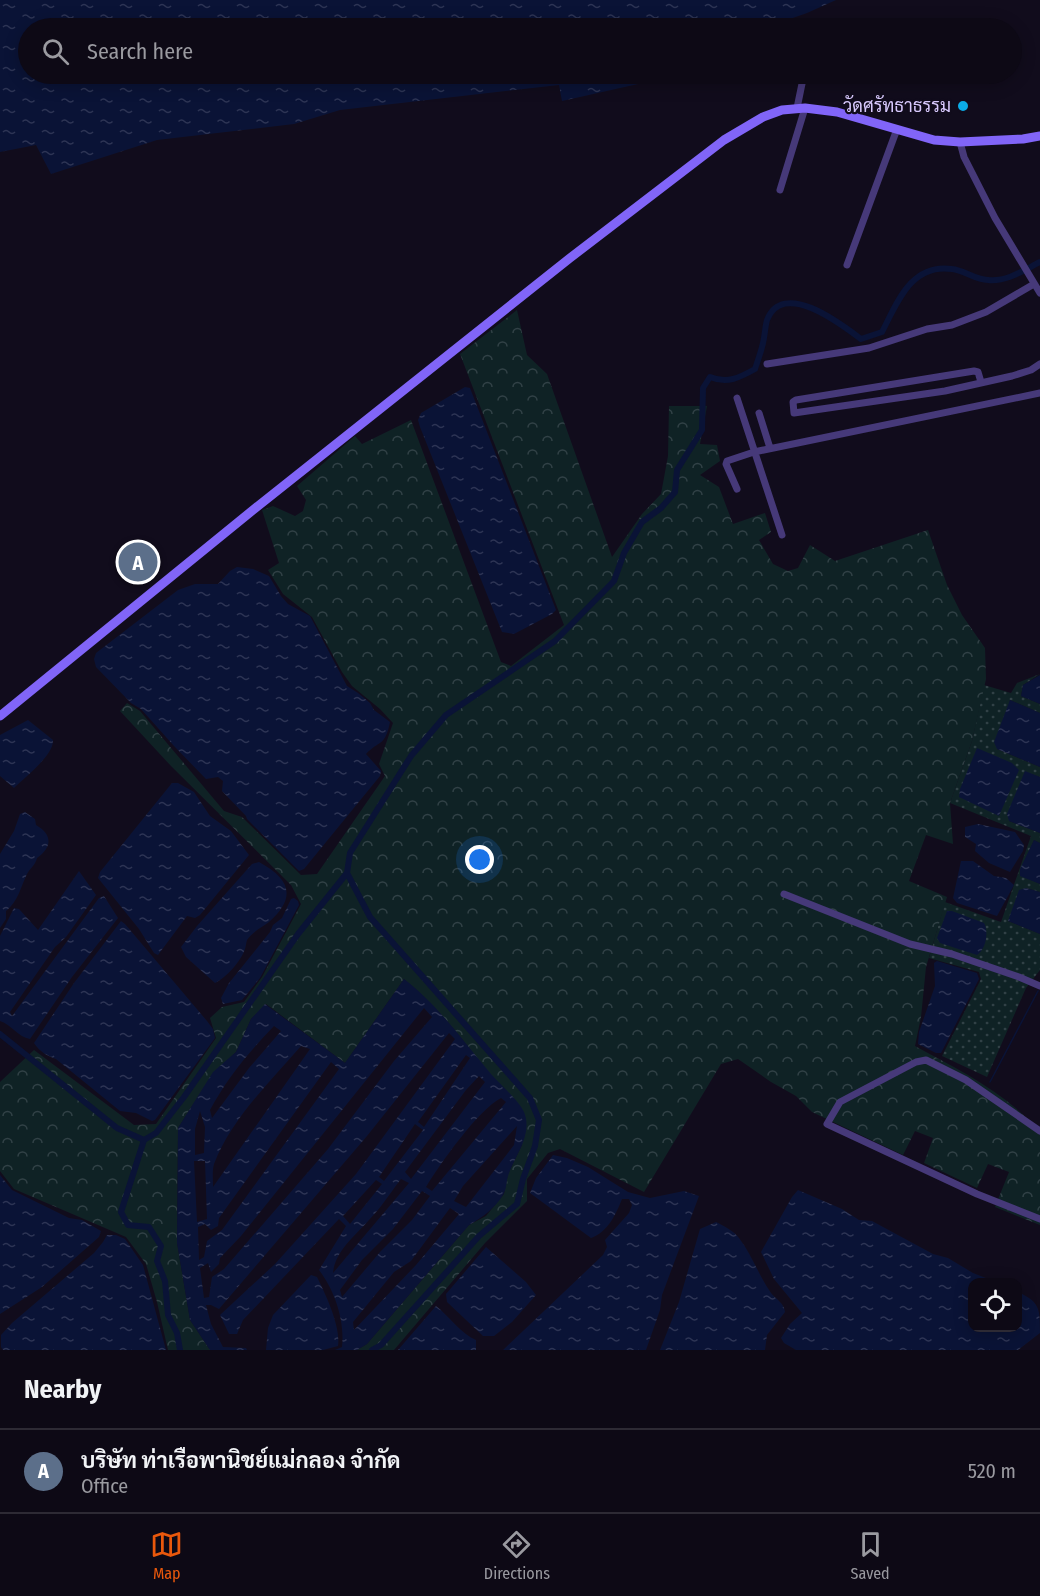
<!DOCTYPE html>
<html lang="en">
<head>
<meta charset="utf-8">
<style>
	body { margin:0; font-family:"Fira Sans Condensed",Sarabun,sans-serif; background:#16121e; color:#f1f3f6 }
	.controls { position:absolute; right:18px; bottom:18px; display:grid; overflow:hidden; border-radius:12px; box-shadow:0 3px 15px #0003 }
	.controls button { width:54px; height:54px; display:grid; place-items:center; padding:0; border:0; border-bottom:2px solid #2d2a34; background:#0d0915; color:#f1f3f6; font:30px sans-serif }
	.you { position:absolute; left:480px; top:860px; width:21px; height:21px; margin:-15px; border:4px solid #fff; border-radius:50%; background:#1a73e8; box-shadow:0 0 0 9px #1a73e833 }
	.badge { display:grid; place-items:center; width:39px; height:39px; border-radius:50%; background:#ea580c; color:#fff; font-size:20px; font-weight:700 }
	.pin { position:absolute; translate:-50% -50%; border:3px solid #fff; box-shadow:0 2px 6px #0006 }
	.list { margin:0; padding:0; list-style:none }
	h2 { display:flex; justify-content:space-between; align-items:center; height:78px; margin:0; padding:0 24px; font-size:26px }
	h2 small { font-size:20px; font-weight:400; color:#9a9aa0 }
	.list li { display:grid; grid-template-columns:39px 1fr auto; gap:18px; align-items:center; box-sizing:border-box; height:84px; padding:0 24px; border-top:2px solid #2d2a34 }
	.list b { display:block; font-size:22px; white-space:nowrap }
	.list p { margin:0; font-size:20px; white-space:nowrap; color:#9a9aa0 }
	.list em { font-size:20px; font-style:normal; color:#9a9aa0 }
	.icon { flex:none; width:33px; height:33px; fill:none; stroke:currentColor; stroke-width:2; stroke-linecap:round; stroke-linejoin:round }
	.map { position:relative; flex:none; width:1040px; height:1350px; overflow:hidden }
	.search { position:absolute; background:#0d0915; box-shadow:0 3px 15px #0003; left:18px; right:18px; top:18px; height:66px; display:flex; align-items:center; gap:15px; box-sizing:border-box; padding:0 21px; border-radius:33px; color:#9a9aa0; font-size:22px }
	.sheet { height:162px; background:#0d0915 }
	nav { display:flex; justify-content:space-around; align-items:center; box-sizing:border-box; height:84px; border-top:2px solid #2d2a34; background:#0d0915; font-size:16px; color:#9a9aa0 }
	nav a { display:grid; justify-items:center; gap:3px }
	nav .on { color:#ea580c }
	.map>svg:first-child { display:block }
	.grass { fill:url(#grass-dots) }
	.forest { fill:url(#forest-crowns) }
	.water { fill:url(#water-ripples); fill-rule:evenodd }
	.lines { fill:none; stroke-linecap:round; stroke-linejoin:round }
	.stream { stroke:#0a1336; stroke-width:1.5 }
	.canal { stroke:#0a1336; stroke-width:6 }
	.street { stroke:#463979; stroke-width:7 }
	.secondary { stroke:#8165f8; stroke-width:9 }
	.poi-dot { fill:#0bace7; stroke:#110c1c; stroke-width:2 }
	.labels { text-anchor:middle; stroke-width:4.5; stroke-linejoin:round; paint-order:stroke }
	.poi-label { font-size:18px; fill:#d8c9fd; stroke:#110c1c; text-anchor:end }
</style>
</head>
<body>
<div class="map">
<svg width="1040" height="1350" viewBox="0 0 1040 1350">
	<defs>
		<pattern id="grass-dots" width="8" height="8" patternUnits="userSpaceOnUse" patternTransform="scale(1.5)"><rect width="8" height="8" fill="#0f2225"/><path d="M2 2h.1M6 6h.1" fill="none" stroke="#314146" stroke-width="1.8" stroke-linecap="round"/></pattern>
		<pattern id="forest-crowns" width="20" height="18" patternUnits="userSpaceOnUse" patternTransform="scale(1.5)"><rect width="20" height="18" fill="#0f2225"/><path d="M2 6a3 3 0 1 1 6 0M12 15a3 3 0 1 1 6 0" fill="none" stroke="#314146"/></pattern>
		<pattern id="water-ripples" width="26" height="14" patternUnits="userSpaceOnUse" patternTransform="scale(1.5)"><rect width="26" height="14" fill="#0a1336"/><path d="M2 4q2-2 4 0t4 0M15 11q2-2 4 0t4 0" fill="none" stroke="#2d3454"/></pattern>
	</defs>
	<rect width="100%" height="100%" fill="#110c1c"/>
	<path class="grass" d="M1040,674L1023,685L1021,696L1040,704V713L1010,700L997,749L1040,767V777L1025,772L1009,821L1040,833V843L1034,840L1021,869L1020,875L1040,884V892L1026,888L1008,921L1040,934V970L1026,988L987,1077L942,1056L981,979L979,972L929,958L945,902L1001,922L1031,836L950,803L972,741L984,685L1011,693L1017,683Z"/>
	<path class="forest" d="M517,310L527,355L547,374L612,557L642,514L661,494L668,456L669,406H707L700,444L717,445L720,461L700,475L719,487L733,524L765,513L771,532L759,540L773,564L788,571L798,568L810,545L835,561L928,530L947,585L962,615L985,648L986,679L972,741L950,803L953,844L926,835L909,881L947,897L926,967L921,1017L915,1046C961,1071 1005,1092 1040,1132V1225L995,1207L1009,1172L988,1164L977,1188L924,1163L933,1138L915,1131L903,1155L812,1112L796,1096L771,1082L738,1059L721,1064L644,1192L560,1149L548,1153L527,1179V1201L485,1243L394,1350H357L367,1344L469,1225L486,1216L504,1194L508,1174L522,1145L523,1111C509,1095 494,1079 480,1062C457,1032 434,1003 404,979L345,1063L266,1004L251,1019L236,1052L213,1073L178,1128L177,1243L190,1320L210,1350H168L157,1302L146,1264L126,1237L14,1189L0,1171V1082L34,1050L134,1125L156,1124L216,1038L210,1018L222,1007L244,1002L262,977L301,904L291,885L171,766L120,711L127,703L140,711L224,811L242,817L301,875L317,874L385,776L379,764L393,723L380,709L352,686L342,672L312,617L283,594L268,570L279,563L262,510L273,506L295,516L303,511L306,500L297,486L355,436L362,444L411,420L501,662L511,666L564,625L460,354Z"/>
	<path class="water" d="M0,0H836L807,13L764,28H28V74H641H639L638,84L562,101L559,85L340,110L294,124L157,140L51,174L36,145L0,152Z
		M465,387L470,388L556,610L552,614L514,634L502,632L420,427L418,420L421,413Z
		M237,567L253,569L269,576L281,596L288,604L310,616L347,686L358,693L370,703L374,710L390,722C385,747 379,740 366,754L381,771L380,776L304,869L299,871L247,819L246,816L222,791L223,781L218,777L206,779L174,746L141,709L131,703L96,667L94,659L96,653L178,590L195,584H218L230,571Z
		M1040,675V704L1021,696L1023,685Z
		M1010,700L1040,713V767L997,749L994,742Z
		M28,720L53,740C54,755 25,777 14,788L0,776V735Z
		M977,748L1012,763L1019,770L999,816L959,797L960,789Z
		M1025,771L1040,777V833L1009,821L1007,814Z
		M172,783H178L194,792L210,816L231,831L249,855L200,915L195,918L187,916L158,955L154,953L139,929L98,878L100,872Z
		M25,812L35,819L36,825C53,835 52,847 37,858C35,866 30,868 27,874C21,886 18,902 6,911V919L0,928V854L14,831L20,814Z
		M978,824L1015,832L1024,845L1023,851L1010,872L989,863L975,851L976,844L965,837V827Z
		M1034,840L1040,843V884L1020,876V869Z
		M961,861H973L994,876L1006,878L1014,885L997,916L957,903L953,898Z
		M259,862C290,879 297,897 269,922C262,927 251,933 247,940C246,943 246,946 245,949C241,961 226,978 215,983L186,957L181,947L197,926L252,864Z
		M79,871L96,895L66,937L55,947L10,1012L12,1016L99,898L104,896L118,918L72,977L30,1039C18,1037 12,1025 0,1021V936L14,908L19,909L38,930Z
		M1026,888L1040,892V934L1008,921L1019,890Z
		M294,898L298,901L299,905L260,978L242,1000L223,1004L221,998L229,983L270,932L273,925L282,918L291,899Z
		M947,911H952L984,923C989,932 986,949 977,955L940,943L937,938Z
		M121,921L125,924L207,1021L213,1029L215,1038L155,1120L152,1121L136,1113L120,1111L56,1059C47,1056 39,1051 34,1043L74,983Z
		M937,961L977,973L979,979L941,1053H936L918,1044L919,1032L935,986L934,963Z
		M404,979C440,1007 462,1040 491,1074C500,1084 519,1101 524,1112C533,1134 516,1154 509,1173C506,1180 507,1189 503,1195C495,1208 483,1217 469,1225L367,1344L357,1350H335L342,1347C345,1321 335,1291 319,1270L346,1226L339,1219L243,1320L237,1334H229L220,1315L275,1264L356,1174L455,1039L449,1033L367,1136L219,1309L211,1305H206L211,1324L223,1347L246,1348L247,1350H210L190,1320L177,1243L178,1128L213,1072L236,1052L251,1019L265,1004L345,1063ZM424,1008L432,1017L394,1061L328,1149L224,1269L212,1277L209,1297L204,1298L200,1268L208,1263L211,1272L219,1264L220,1258L241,1236ZM274,1026L281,1031L249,1068L212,1118L210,1110C227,1078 249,1052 274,1026ZM301,1046L310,1049L213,1187C213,1180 212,1171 214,1164C231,1119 270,1082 301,1046ZM466,1055L470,1058L424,1127L418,1122ZM331,1062L339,1069L222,1230L207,1241L204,1257L199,1260L198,1227L205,1224L211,1230L218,1226L219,1218ZM479,1076L485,1082L411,1179L405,1172L466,1090ZM501,1098L506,1102L432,1191L426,1187C440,1164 478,1110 501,1098ZM200,1111L205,1127L204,1153L195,1155V1129ZM415,1124L423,1130L384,1181L379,1177ZM517,1126L514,1145L466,1207L454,1201L463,1186ZM194,1161H205L207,1219L197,1222ZM401,1179L409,1183L333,1273C335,1251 355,1236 369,1220C381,1208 390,1193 401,1179ZM376,1180L382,1184L350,1224L343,1216ZM422,1191L430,1196L412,1220L380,1252L342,1297L340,1290L362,1260L393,1229ZM450,1208L459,1214L416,1265L354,1330L353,1322L394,1272L411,1261Z
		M553,1155L567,1158L588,1167L628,1192L650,1198L684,1191L699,1196L662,1295L660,1310L646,1350H503L603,1255L607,1247L605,1240L629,1213L632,1205L629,1199H622C616,1214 608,1232 591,1238L530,1193L536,1178Z
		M0,1175L12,1190L69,1218L82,1220L101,1231L99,1237L42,1287L0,1314Z
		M798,1190L842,1209L859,1220L872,1221L933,1254L948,1258L973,1273L996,1282H972V1328H1018V1292C1040,1302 1040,1309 1040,1333L1018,1350H796L784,1343L781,1338L790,1324L802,1313L774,1279L761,1252L792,1197Z
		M716,1222C724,1226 734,1231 739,1238C752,1255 759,1276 771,1293C776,1299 784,1303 785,1312L767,1335L765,1350H660L679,1302L700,1229Z
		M107,1235H116L125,1239L143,1265L166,1350H3L1,1347V1335L12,1323L94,1253L103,1242Z
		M486,1247L526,1282L536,1295L512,1322L494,1336H483L447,1302L446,1294Z
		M311,1275L317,1277C326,1295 341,1327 338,1346L323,1350H266L268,1328L273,1315Z
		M436,1306C449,1316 461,1334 476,1340V1350H398Z"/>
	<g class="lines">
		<path class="stream" d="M990,1082L1038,991"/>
		<path class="canal" d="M0,1034L117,1128L144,1140L156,1133L184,1097L298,934L347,873
			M144,1140L121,1212L128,1225L149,1227L161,1246L157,1261L165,1281L168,1315L177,1333L180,1350
			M372,1350L381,1345L479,1236L517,1204L523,1179L535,1146L539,1120L530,1098L370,917L347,873L350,853L411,756L446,715L555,641L614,581L624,553L642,522L661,508L675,492L677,470L702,430L703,388L710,377C727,384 739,378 755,369C758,360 761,352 763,343C765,335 765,327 767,320C783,279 841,324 861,339L882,332C897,303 911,263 952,269C964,270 975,280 988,280C1007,282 1024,270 1040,262"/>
		<path class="street" d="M797,108L804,74
			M960,142L964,157L995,218L1040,293
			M780,190L805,108
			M847,265L897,129
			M767,364L869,348L927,329L952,325L986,312L1034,284
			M981,382L978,372L974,371L796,400L793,402L794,413L945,391L1012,376L1031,370L1040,364
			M737,398L782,535
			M759,413L770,448
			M737,489L726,464L727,461L754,452L1040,393
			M784,894L910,944L952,954L1019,977L1040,986
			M1040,1131L966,1080L926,1060L916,1062L840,1102L827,1124L977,1194L1040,1219"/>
		<path class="secondary" d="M0,716L253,510L570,258L724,140L763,117L782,110L805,108L837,112L934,140L960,142L1023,139L1040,136"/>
	</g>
	<circle class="poi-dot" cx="963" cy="106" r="6"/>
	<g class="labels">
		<g class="poi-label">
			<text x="951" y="112">วัดศรัทธาธรรม</text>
		</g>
	</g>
</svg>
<div class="controls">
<button><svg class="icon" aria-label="locate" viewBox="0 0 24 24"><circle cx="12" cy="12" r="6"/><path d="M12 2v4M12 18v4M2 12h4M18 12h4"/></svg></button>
</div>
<div class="you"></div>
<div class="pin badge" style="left:138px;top:562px;background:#5c6f8a">A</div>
<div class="search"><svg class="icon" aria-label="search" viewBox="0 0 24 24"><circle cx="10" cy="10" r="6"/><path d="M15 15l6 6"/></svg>Search here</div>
</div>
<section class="sheet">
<h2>Nearby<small></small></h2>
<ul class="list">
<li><span class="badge" style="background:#5c6f8a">A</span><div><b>บริษัท ท่าเรือพานิชย์แม่กลอง จำกัด</b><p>Office</p></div><em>520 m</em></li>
</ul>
</section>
<nav>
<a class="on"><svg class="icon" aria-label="map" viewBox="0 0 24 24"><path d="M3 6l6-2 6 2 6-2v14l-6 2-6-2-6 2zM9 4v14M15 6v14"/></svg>Map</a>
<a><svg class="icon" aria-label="directions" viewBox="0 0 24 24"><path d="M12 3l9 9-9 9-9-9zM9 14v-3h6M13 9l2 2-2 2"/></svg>Directions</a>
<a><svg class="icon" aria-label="saved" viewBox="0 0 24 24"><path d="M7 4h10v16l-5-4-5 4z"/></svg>Saved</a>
</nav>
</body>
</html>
